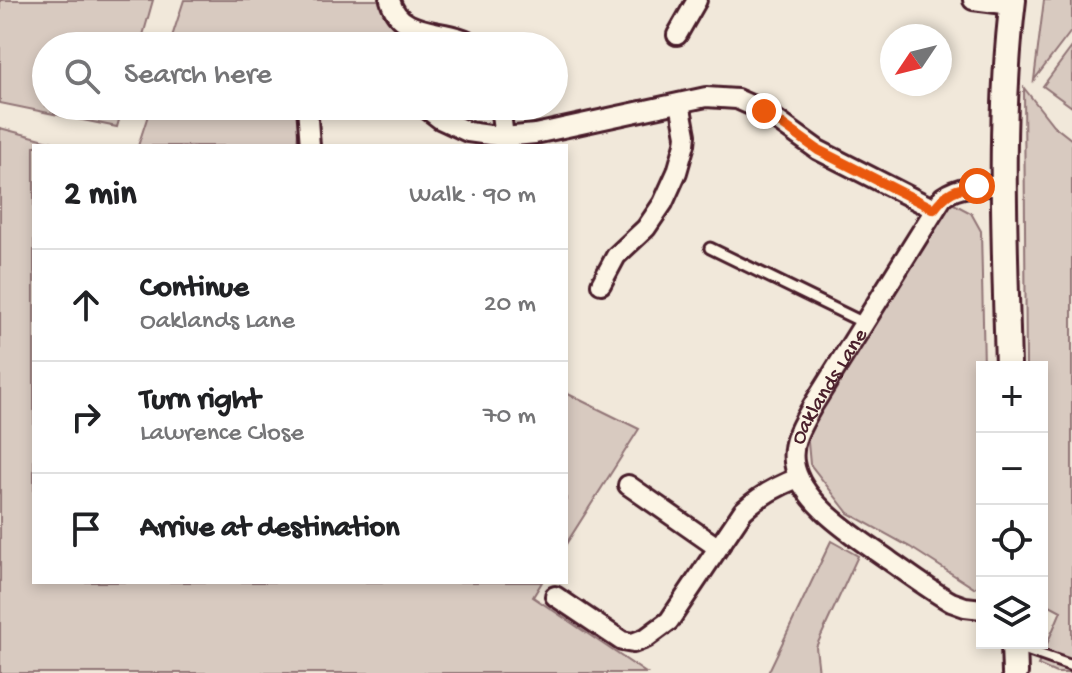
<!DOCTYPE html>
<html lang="en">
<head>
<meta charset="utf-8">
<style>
	body { margin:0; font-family:"Gochi Hand",sans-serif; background:#f6f6f6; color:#202124 }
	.controls { position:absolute; right:24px; bottom:24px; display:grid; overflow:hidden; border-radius:0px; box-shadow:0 4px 12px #0003 }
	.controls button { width:72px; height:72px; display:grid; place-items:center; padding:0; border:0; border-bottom:2px solid #e0e0e0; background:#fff; color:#202124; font:40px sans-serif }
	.compass { position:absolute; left:880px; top:24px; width:72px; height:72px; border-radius:50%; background:#fff; box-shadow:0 4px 12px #0003; rotate:235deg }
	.stop { position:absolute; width:24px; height:24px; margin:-18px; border:6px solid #ea580c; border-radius:50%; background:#fff }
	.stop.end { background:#ea580c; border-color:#fff; box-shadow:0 2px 8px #0008 }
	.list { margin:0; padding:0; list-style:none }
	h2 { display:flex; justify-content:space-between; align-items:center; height:104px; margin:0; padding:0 32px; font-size:34px }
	h2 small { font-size:26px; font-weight:400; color:#757577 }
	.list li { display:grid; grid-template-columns:52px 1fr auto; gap:24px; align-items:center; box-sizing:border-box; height:112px; padding:0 32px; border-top:2px solid #e0e0e0 }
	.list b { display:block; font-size:30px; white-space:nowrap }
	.list p { margin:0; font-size:26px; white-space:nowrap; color:#757577 }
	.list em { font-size:26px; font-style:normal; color:#757577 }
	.icon { flex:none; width:44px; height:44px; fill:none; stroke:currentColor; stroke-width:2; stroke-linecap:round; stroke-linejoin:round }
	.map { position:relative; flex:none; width:1072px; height:673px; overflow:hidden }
	.search { position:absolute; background:#fff; box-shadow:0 4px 12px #0003; left:32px; top:32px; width:536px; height:88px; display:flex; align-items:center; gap:20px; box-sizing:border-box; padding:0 28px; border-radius:44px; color:#757577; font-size:30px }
	.panel { position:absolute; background:#fff; box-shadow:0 4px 12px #0003; left:32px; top:144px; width:536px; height:440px; border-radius:0px }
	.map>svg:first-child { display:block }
	.green { fill:#d8cac0; stroke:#917476; stroke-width:2 }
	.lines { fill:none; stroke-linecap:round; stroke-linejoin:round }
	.service-casing { stroke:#4a1f2b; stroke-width:15 }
	.minor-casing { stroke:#4a1f2b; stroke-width:24 }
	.tertiary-casing { stroke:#4a1f2b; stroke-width:30 }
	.service { stroke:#fcf5e5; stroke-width:9 }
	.minor { stroke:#fcf5e5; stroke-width:18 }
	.tertiary { stroke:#fcf5e5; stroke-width:24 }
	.route { stroke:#ea580c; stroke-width:10 }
	.labels { text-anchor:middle; stroke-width:6; stroke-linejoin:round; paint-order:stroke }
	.street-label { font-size:22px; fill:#4a1f2b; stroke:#fcf5e5 }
</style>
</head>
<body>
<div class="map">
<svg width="1072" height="673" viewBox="0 0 1072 673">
	<rect width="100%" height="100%" fill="#f1e8da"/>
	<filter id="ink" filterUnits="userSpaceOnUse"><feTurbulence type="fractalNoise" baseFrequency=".0125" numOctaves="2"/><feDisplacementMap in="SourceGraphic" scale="16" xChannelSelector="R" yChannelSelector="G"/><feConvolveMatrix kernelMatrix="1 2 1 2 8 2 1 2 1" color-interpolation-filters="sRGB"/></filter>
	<g filter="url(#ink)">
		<path class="green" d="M0,0H153L140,46H46V106H123L117,127L0,103Z
			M184,0H383L385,9L397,33L423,44L430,41L447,46H383L378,41L358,33L356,37L336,39L321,46H169Z
			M1044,0H1072V30L1034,80Z
			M1072,47V107L1043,86Z
			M1024,88L1053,125L1072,140V673H1056L1038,665L1061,611L1042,601V367H1026Z
			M151,106H298L299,115L297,146H138Z
			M0,128L68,146H34V582H542L533,597L646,673H0Z
			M952,203L971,213L981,231L984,367H982V584L974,588L910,547L848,513L810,464L807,432L835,381Z
			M566,393L639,429L566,544Z
			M831,541L858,556L816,647L819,673H768Z"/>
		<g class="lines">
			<g class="service-casing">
				<path id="service" d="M710,248L864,323
					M1015,646L1072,666"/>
			</g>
			<g class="minor-casing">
				<g id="minor">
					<path d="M390,0C401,41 449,25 476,46"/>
					<path d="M973,0L1012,5"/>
					<path d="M677,35L697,0"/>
					<path d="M335,46L349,43L361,46"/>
					<path d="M307,106L310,146"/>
					<path d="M423,106L440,119L468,132L504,137L535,134L706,97L737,99L764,111L818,150L934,209"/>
					<path d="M500,106L504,137"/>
					<path d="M601,284L616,256L646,228L663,203L677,172L685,144L686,135L680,103"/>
					<path d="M628,485L717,547"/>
					<path d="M555,596L622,641L633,643L646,638L669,621L743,511C760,495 777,486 798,478"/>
					<path id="s1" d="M982,609L965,607L951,602C930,590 910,575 890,561C858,538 800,504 794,462C791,440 803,423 813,405L943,197C961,184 982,186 1004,186"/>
				</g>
			</g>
			<g class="tertiary-casing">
				<path id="tertiary" d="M1008,367C1005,245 998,122 1013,0
					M1014,643L1015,673"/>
			</g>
			<use href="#service" class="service"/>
			<use href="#minor" class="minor"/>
			<use href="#tertiary" class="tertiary"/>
		</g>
	</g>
	<g class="lines" filter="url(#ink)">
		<path class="route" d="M764,111L818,150L934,209C947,192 955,188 977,186"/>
	</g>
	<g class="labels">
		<g class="street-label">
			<text dy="8" stroke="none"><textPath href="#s1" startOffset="332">Oaklands Lane</textPath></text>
		</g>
	</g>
</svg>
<div class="controls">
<button>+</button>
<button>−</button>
<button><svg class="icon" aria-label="locate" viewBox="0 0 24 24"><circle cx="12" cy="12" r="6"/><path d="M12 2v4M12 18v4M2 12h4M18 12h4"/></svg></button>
<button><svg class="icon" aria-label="layers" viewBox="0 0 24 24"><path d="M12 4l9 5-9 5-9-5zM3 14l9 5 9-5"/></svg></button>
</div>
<svg class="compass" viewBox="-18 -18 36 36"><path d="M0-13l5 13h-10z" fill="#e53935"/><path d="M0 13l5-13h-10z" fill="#757577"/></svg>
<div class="stop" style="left:977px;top:186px"></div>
<div class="stop end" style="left:764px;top:111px"></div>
<div class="search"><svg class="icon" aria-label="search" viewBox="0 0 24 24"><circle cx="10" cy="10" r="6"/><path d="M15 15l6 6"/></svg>Search here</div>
<section class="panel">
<h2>2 min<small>Walk · 90 m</small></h2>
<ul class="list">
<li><svg class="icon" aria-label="ahead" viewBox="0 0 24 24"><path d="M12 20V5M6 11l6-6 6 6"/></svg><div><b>Continue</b><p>Oaklands Lane</p></div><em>20 m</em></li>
<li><svg class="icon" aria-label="right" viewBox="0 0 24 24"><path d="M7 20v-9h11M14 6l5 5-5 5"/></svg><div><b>Turn right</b><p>Lawrence Close</p></div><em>70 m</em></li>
<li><svg class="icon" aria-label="arrive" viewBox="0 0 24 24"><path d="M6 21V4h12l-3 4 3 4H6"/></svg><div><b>Arrive at destination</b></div></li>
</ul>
</section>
</div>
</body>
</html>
